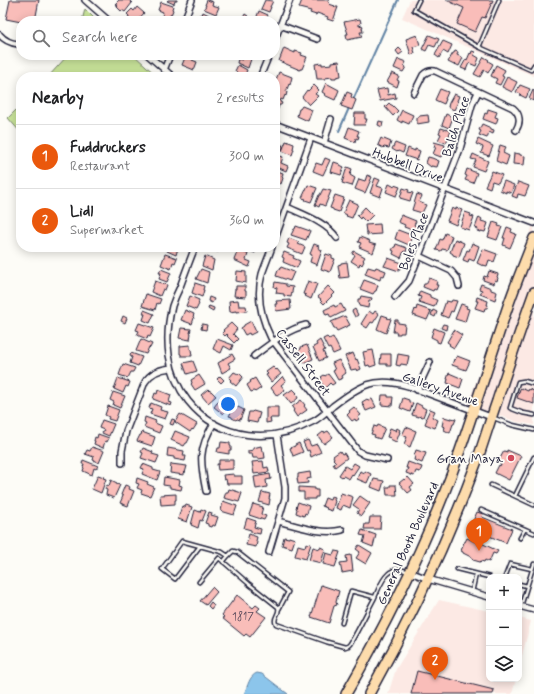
<!DOCTYPE html>
<html lang="en">
<head>
<meta charset="utf-8">
<style>
	body { margin:0; font-family:Mynerve,sans-serif; background:#f2f2f2; color:#202124 }
	.controls { position:absolute; right:12px; bottom:12px; display:grid; overflow:hidden; border-radius:8px; box-shadow:0 2px 10px #0003 }
	.controls button { width:36px; height:36px; display:grid; place-items:center; padding:0; border:0; border-bottom:1px solid #e0e0e0; background:#fff; color:#202124; font:20px sans-serif }
	.you { position:absolute; left:228px; top:404px; width:14px; height:14px; margin:-10px; border:3px solid #fff; border-radius:50%; background:#1a73e8; box-shadow:0 0 0 6px #1a73e833 }
	.badge { display:grid; place-items:center; width:26px; height:26px; border-radius:50%; background:#ea580c; color:#fff; font-size:13px; font-weight:700 }
	.pin { position:absolute; translate:-50% -33px; filter:drop-shadow(0 1px 2px #0008) }
	.pin::after { content:''; position:absolute; top:21px; width:14px; height:12px; background:inherit; clip-path:polygon(0 0,100% 0,50% 100%) }
	.list { margin:0; padding:0; list-style:none }
	h2 { display:flex; justify-content:space-between; align-items:center; height:52px; margin:0; padding:0 16px; font-size:17px }
	h2 small { font-size:13px; font-weight:400; color:#757577 }
	.list li { display:grid; grid-template-columns:26px 1fr auto; gap:12px; align-items:center; box-sizing:border-box; height:64px; padding:0 16px; border-top:1px solid #e0e0e0 }
	.list b { display:block; font-size:15px; white-space:nowrap }
	.list p { margin:0; font-size:13px; white-space:nowrap; color:#757577 }
	.list em { font-size:13px; font-style:normal; color:#757577 }
	.icon { flex:none; width:22px; height:22px; fill:none; stroke:currentColor; stroke-width:2; stroke-linecap:round; stroke-linejoin:round }
	.map { position:relative; flex:none; width:534px; height:694px; overflow:hidden }
	.search { position:absolute; background:#fff; box-shadow:0 2px 10px #0003; left:16px; top:16px; width:264px; height:44px; display:flex; align-items:center; gap:10px; box-sizing:border-box; padding:0 14px; border-radius:16px; color:#757577; font-size:15px }
	.panel { position:absolute; background:#fff; box-shadow:0 2px 10px #0003; left:16px; top:72px; width:264px; height:180px; border-radius:16px }
	.map>svg:first-child { display:block }
	.built { fill:#fce9e4 }
	.green { fill:#c9e49a; stroke:#76836a }
	.water { fill:#8cc5eb; stroke:#6284a5 }
	.lines { fill:none; stroke-linecap:round; stroke-linejoin:round }
	.stream { stroke:#6284a5; stroke-width:2 }
	.building { fill:#f9bdb9; stroke:#22223b }
	.lane-casing { stroke:#22223b; stroke-width:5.5 }
	.street-casing { stroke:#22223b; stroke-width:8 }
	.highway-casing { stroke:#22223b; stroke-width:12 }
	.lane { stroke:#fdfcf7; stroke-width:2.5 }
	.street { stroke:#fdfcf7; stroke-width:5 }
	.highway { stroke:#fddcac; stroke-width:9 }
	.poi-dot { fill:#d1495b; stroke:#fdfcf7; stroke-width:1.5 }
	.labels { text-anchor:middle; stroke-width:3.5; stroke-linejoin:round; paint-order:stroke }
	.number-label { font-size:11px; fill:#58495a }
	.street-label { font-size:13px; fill:#22223b; stroke:#fdfcf7 }
	.poi-label { font-size:13px; fill:#22223b; stroke:#fdfcf7; text-anchor:end }
</style>
</head>
<body>
<div class="map">
<svg width="534" height="694" viewBox="0 0 534 694">
	<rect width="100%" height="100%" fill="#fdfcf7"/>
	<filter id="ink" filterUnits="userSpaceOnUse"><feTurbulence type="fractalNoise" baseFrequency=".025" numOctaves="2"/><feDisplacementMap in="SourceGraphic" scale="8" xChannelSelector="R" yChannelSelector="G"/><feConvolveMatrix kernelMatrix="1 2 1 2 8 2 1 2 1" color-interpolation-filters="sRGB"/></filter>
	<g filter="url(#ink)">
		<path class="built" d="M410,0H534V76L402,18Z
			M534,222V425L517,422L468,404Z
			M439,600L489,611V679H516L512,694H388L396,669Z
			M519,618L531,621L519,667Z"/>
		<path class="green" d="M85,9L97,21H82Z
			M68,55H134L158,77H48Z
			M21,105V133L8,118Z"/>
		<path class="water" d="M257,673L262,674L288,694H244C248,686 249,676 257,673Z"/>
		<g class="lines">
			<path class="stream" d="M353,100L398,0
				M339,131L349,108"/>
		</g>
		<path class="building" d="M10,0H39L35,21H21V22L6,19Z
			M119,0H129L132,3L125,12L122,10L121,11L117,7L118,6L115,4Z
			M168,0H177V1H175L174,4L167,1Z
			M207,0L213,2L212,5L219,7L216,14L204,9L206,5H205Z
			M265,0L273,1L270,7H271L269,12L261,9Z
			M302,0H329L328,2L330,3L329,4L335,6L334,7H338L333,21L327,19L328,17L317,13L316,15L310,13L311,11L299,8Z
			M446,0H493L485,18L482,17L475,32L457,24L464,8Z
			M161,2L173,6L172,9L173,10L171,15H170L168,18L162,16L163,12L158,10Z
			M137,7L144,13L137,21H132L128,18L129,16L127,14L132,9L134,11Z
			M259,11L268,15L265,21H256L258,17L257,16Z
			M203,12L209,15L208,18L213,19L212,21H198L200,14L202,15Z
			M245,14L248,16L247,20L243,18Z
			M360,19L361,23L359,24V26L362,25L363,27H362L363,32H360L362,37L347,40L346,34H348L344,22Z
			M417,35L420,45L413,47L415,53L411,55L406,39Z
			M429,35L439,39L435,47L429,45L426,51L422,49Z
			M443,41L452,45L448,54L443,51L439,58L435,55Z
			M284,48L295,53V51L302,53L301,55L307,57L302,69H300V70L279,61Z
			M399,48L403,52L399,55L396,51Z
			M455,51L458,52L457,55L463,58L459,66L455,64L454,65L448,62L453,53H454Z
			M472,51L475,52L474,55L479,58L476,66L469,63L466,70L461,68L466,59L467,60L470,53L471,54Z
			M186,55L193,57L192,60L197,62L194,70L182,65Z
			M242,55L252,56L248,68L237,63L238,59L242,60L243,58L241,57Z
			M484,57L489,60L488,61L493,64L488,73L484,70L480,77L474,74Z
			M398,59L406,62L404,66L406,67L403,72L394,68Z
			M339,61L341,76L336,77V78H332V77L325,78V79H317L315,64L322,63V65L332,64V62Z
			M238,65L247,70L244,77H235L237,72L235,71Z
			M496,65L505,70L502,76L504,77L500,85L495,83L497,79L491,76Z
			M279,72L292,77L290,85L289,84L286,92H287L286,96L285,95L283,100L281,99L280,102L282,103L281,105H279L278,109L275,108V82Z
			M392,73L399,76L397,80L399,81L397,87L387,82Z
			M507,77L517,82L512,92L502,87Z
			M326,83L339,90L335,100L324,95L325,94L322,92Z
			M314,85L319,90L315,94L318,96L309,105L302,97L307,90L308,91Z
			M520,85L530,89L526,98L520,95L521,94L516,92Z
			M387,88L388,95L395,93L396,98L380,101L377,90Z
			M440,89L448,92L445,99H446L444,104L435,100Z
			M533,90L534,91V101L529,99Z
			M347,92L352,94L351,97L356,100L352,110L341,106Z
			M454,94L459,96L457,101L458,102L454,110L448,107L449,103Z
			M389,103L391,105H392L398,111L393,116L385,107Z
			M302,106L312,110L308,121L297,116L299,109H300Z
			M488,109L497,112L495,117L498,118L496,124L483,119L485,113L487,114Z
			M402,110L413,115L409,124L402,121V123L397,120Z
			M355,113H365V119H367L365,125H354Z
			M446,114L452,117L451,119L452,120L449,128L442,125Z
			M428,115L429,122L417,124V118L419,117V116Z
			M379,121L383,122L382,127L378,125Z
			M482,124L491,128V129L494,130L493,134L489,132L487,138L479,135L481,131L479,130Z
			M349,127L359,131L357,136H359L358,139L356,138L355,142L345,138Z
			M441,128L451,131L446,143L438,140L441,134L439,133Z
			M381,138L384,140V139L391,142L389,148L384,147L383,148L378,145Z
			M478,139L493,146L489,156L481,153L483,147L476,144Z
			M286,141L294,144L293,149H294L292,155L282,151Z
			M434,142L445,145L441,157L433,154L436,147H434L435,144L434,143Z
			M395,143L405,147L403,153L398,151L397,152L392,149Z
			M277 147a3 3 0 1 1 6 0a3 3 0 1 1-6 0Z
			M500,145L506,147L503,153L509,156L506,165L496,161Z
			M408,148L415,151V149L420,151L417,160L405,156Z
			M514,153L520,154V155L525,156L524,165L513,164Z
			M275,154L283,157L281,163L288,166L286,171L277,167V166L275,165Z
			M473,154L488,161L484,171L473,167L476,160L471,159Z
			M428,157L432,158L439,161L437,167L431,166V167L426,163Z
			M325,158L330,160L323,175L313,171L316,163L322,165Z
			M334,162L340,164V165L344,167L341,175L331,172Z
			M347,167L352,169L350,175L355,178L352,186L342,183Z
			M467,169L477,173L473,183L465,180L467,176L465,175Z
			M275,170L283,173L282,177L283,178L281,184L275,181Z
			M492,171L502,175L498,183L492,181L490,188L485,186Z
			M367,175L372,177L365,193L355,189L359,179L365,181Z
			M375,178L380,180L377,186L383,188L380,197L370,193Z
			M504,181L514,185L511,193L506,191V193L500,190Z
			M518,182L529,186L525,196L518,194L517,198L512,196Z
			M389,184L393,186L394,185L400,187L396,196L386,192Z
			M308,185L317,188L311,202L305,200L306,199L302,198Z
			M275,186L278,187L277,191L278,192L276,198L275,197Z
			M403,188L409,190L408,192L413,193L410,201L400,198Z
			M323,189L331,191L325,206L320,204L319,207L315,205L319,195H320Z
			M417,194L422,196L419,202L426,205L422,213L412,210Z
			M335,195L344,198L339,212L333,210V209L330,208Z
			M349,200L358,204L352,218L346,216L347,215L343,213Z
			M365,207L373,215L366,222L361,217L360,219L357,216Z
			M452,208L456,210V208L462,210L456,225L447,221Z
			M465,212L471,214L470,216L474,217L469,230L460,227Z
			M401,215L416,221L414,225L417,226L415,231L404,227L405,225L398,222Z
			M479,217L482,219L481,221L488,223L485,232L481,231V232L477,231L478,229L475,228Z
			M493,222L499,224L498,226L502,227L497,240L488,237Z
			M380,224L381,234L367,235V232H366L365,225Z
			M296,226L310,231L306,240L291,235L294,229H295Z
			M507,227L512,229L511,232L516,234L510,248L503,245L505,238H503Z
			M398,230L411,235L410,238L411,239L409,245L395,239Z
			M445,233L452,236L447,250L442,249L441,251L436,250L440,239L442,240Z
			M360,237L370,241L369,243L376,245L373,253L359,247L361,243L358,242Z
			M289,238L299,242L298,244L305,247L302,254L287,248L289,244L287,243Z
			M455,239L464,243L459,257L453,255V254L450,252Z
			M472,243L479,246L474,261L469,259L468,262L463,260L467,250L469,251Z
			M314,244L319,246L318,248L322,250L317,265L310,262L312,255L310,254Z
			M396,244L407,248L406,252L404,251L401,258L393,254L394,251L392,250L394,247H395Z
			M168,247H181L180,249L178,248L176,255L167,251Z
			M208,247H221L218,252L208,248Z
			M246,247H257L255,253L245,249Z
			M483,249L497,254L494,262L489,260L487,266L483,265V266L477,263Z
			M238,250L248,254L246,260L251,262L249,267L234,260Z
			M354,251L365,257L363,260L364,261L362,265L360,263L359,266L351,261L355,255L352,254Z
			M284,252L294,256L293,258L300,261L297,268L283,262L284,258L282,257Z
			M165,254L177,258L175,263L173,262L171,269L161,265Z
			M326,254L332,256V258L335,259L330,272L321,269Z
			M205,256L214,260L212,270L202,266Z
			M388,258L402,263L400,269L399,268V271L384,266Z
			M347,262L349,277L340,278L338,265L341,264V263Z
			M281,267L294,272L290,281L276,276L278,270H279Z
			M368,267L375,269L376,267L386,271L384,276L381,275L380,280L365,274Z
			M161,269L171,273L167,282L159,279L161,273H159Z
			M201,269L209,272L207,283L196,279Z
			M237,271L246,272V283L236,281Z
			M489,271L498,274L497,277L498,278L497,281L495,280L494,284L483,280L484,276L487,277Z
			M429,278L437,281L436,285H438L436,290L434,289L433,291L423,287L424,284H426Z
			M364,280L378,285L376,291H375L373,294L360,289Z
			M155,281L167,285L165,290L163,289L160,296L151,292Z
			M308,281L317,284L311,299L305,296L306,295L303,294Z
			M275,282L286,284V286L293,287L291,297L284,296V294L276,293L277,288L274,287Z
			M195,283L204,286L203,290H204L202,297L192,293Z
			M481,284L491,288V290L497,292L495,300L480,294L482,290L479,289Z
			M236,286H245V291H246V297L234,296L235,289H236Z
			M328,286L335,293L324,304L320,300L321,299L318,297Z
			M420,291L430,295V297L437,300L434,307L419,302L421,297L418,296Z
			M146,294L161,299L159,304L157,303L155,310L142,306Z
			M190,296L199,300L198,303L199,304L196,310L186,306Z
			M361,296L372,298L371,301H369L368,308L359,306L360,303H358V299H360Z
			M209,297L214,299L212,303L208,301Z
			M477,297L488,301L487,305H488L487,308H485L484,311L475,308L478,301H476Z
			M238,300L239,306H246L247,311L236,312V311L230,312L229,301Z
			M290,300L291,309L276,311L275,304H277L276,301Z
			M452,300L457,301L453,312L451,311L448,318L441,315L446,301L451,302Z
			M341,304L345,311L331,318L329,314L326,315L324,310L334,305L335,307Z
			M461,304L467,306L466,308L469,309L465,322L455,319Z
			M209,306L214,308L213,312L208,309Z
			M417,306L431,311L427,320L413,315L415,309L416,310Z
			M355,309L358,315L355,317L352,311Z
			M144,310L154,314L150,323L143,320L145,314H143Z
			M185,310L194,314L193,317L194,318L192,324L181,320Z
			M433,310L437,312L435,317L431,315Z
			M369,311L373,314L375,311L379,314L373,323L371,322L367,328L361,324Z
			M382,315L388,317L387,318L391,319L386,333L377,329Z
			M123,316L127,318L125,323L121,321Z
			M345,316L350,325L337,331L335,328H334L331,322Z
			M395,320H398V323L405,324L404,333H400V334H396L397,332H393Z
			M251,321L256,332L250,335L249,333L245,335L241,328L244,326V325Z
			M139,323L154,328L150,337L148,336L147,339L137,335L139,331L136,330Z
			M231,323L237,329L233,334L238,339L234,343L227,336L228,335L227,334L225,336L222,333L224,331L223,330Z
			M202,324L207,325L206,330L201,329Z
			M443,324L447,325L446,330L441,328Z
			M181,328L191,329L190,333H191L190,340L179,338Z
			M434,328L444,332L440,343L437,342V340L431,337Z
			M454,330L462,335L454,348L449,345L450,344L447,342Z
			M327,337L329,339L333,337L340,351L333,354L330,348L328,349L323,339Z
			M141,339L152,344L150,348L149,347L146,354L136,351Z
			M217,339L233,345L231,350L224,346L221,353L213,349Z
			M320,340L325,350L323,351L326,358L319,361L313,347L317,345L316,343Z
			M190,345V349H191L192,356H181V354H180V346Z
			M307,345L313,359L304,363L298,350L301,349V347Z
			M373,350L376,365L370,367L369,365L366,366L363,352Z
			M131,353L142,357L138,366L130,363L132,357L130,356Z
			M353,353L356,360L357,359L361,369L357,371L356,369L351,370L345,356Z
			M232,354L235,359L228,363L231,368L222,373L218,363L223,360V359Z
			M381,354H391V366H387V364H380Z
			M398,354L409,356L407,365L401,364L400,366L396,365Z
			M457,356L470,361L466,370L452,365L454,359L455,360Z
			M339,360L346,373L342,376L343,378L338,380L333,371L335,370L332,363Z
			M193,361L197,371L187,374L183,363Z
			M123,364L135,368L133,372H131L128,378L119,375Z
			M273,367L276,370L277,369L281,374L271,382L266,375L268,374L266,372Z
			M234,372L238,374L239,373L243,377L236,386L230,381L231,380L229,378Z
			M449,373L463,379L460,388L447,383L448,379H447Z
			M328,374L335,383L332,385L330,383L325,388L320,381L322,378L321,377L324,375L325,376Z
			M199,375L205,384L195,390L191,384L192,383L191,380Z
			M220,376L224,380L221,383L217,379Z
			M283,376L286,381L281,385L285,390L277,396L271,388Z
			M118,378L130,382L128,387L126,386L123,393L114,389Z
			M255,378L261,388L255,392L254,391L251,392L247,385L251,382L250,381Z
			M521,388L528,391L529,389L534,391V404L517,398L520,389Z
			M208,389L210,391H211L216,396L208,403L201,395Z
			M293,389L297,393L296,394L298,398L291,404L284,395Z
			M158,390L171,395L169,402L172,403L171,406L153,399L155,393L157,394Z
			M113,392L125,396L120,408L113,405L114,402L110,400Z
			M382,395H388V397H393L392,406L381,405Z
			M403,398L409,400V402L413,403L410,412L400,408Z
			M220,399L223,401H224L229,405L223,414L214,407Z
			M367,399L368,400L372,399L376,407L366,411L362,402Z
			M301,400L305,405L304,406L307,410L297,417L293,411L294,410L292,407Z
			M151,403L161,407L160,410L168,412L165,419L150,414L152,409L149,408Z
			M416,403L422,406V407L426,409L423,417L420,416L419,417L412,415Z
			M108,406L119,410L115,421L108,419L109,417L105,415Z
			M234,407L237,408L238,407L244,410L240,420L237,419L236,420L232,418V417L229,416Z
			M266,407H278V418H270L271,422L266,423Z
			M354,407L361,415L358,417L359,419L356,421L355,419L352,421L347,415L350,412L349,411Z
			M430,409L435,411L432,417L438,420L435,428L425,424L427,419L426,418Z
			M253,411L260,413L257,423L247,421L249,412H252Z
			M180,414L197,424L193,430L192,429L190,432L175,422Z
			M145,417L156,421L155,423L162,426L159,433L144,427L146,423L144,422Z
			M444,417L451,419V418L456,419L454,424H453L450,433L444,430L445,427L442,426Z
			M172,419L175,420L173,425L170,424Z
			M102,420L114,424L109,436L102,433L104,430L99,428Z
			M378,425L385,428L380,439L374,437L375,435L371,434L374,426L377,427Z
			M406,427L416,431L410,447L404,444L407,437L402,435Z
			M390,428L397,431L396,430L397,428L400,430L399,432H400L396,442L390,439L391,438L387,437Z
			M175,431L190,437L187,443H186L184,446L171,440Z
			M328,431L333,437L324,444L318,436L323,432L324,433Z
			M142,432L155,437L152,446L137,441L140,435H141Z
			M98,434L109,438L107,442L105,441L103,448L94,444L95,441H94L95,437L97,438Z
			M308,440L311,446L317,444L321,452L311,457L309,450L307,451L303,442Z
			M221,442L230,443V446H231V450H229V454L217,452L218,448H220Z
			M299,443L303,452L293,456L290,448L295,446V445Z
			M261,446L262,451H264L265,458L258,459L257,458H253L252,454H248V451L253,450V448Z
			M92,447L104,451L99,463L93,460L94,457L85,454L87,450L90,451Z
			M143,448L153,452L152,454L159,456L156,463L141,458L143,453L141,452Z
			M168,448L184,451L183,456H186L185,461L174,459V457L167,456Z
			M416,450L426,453L422,463L414,460L415,456H414Z
			M507,450L521,456L509,480L495,473L499,465L500,466L501,464L498,462L504,451L507,452Z
			M340,451L342,454L344,453L347,458L335,467L333,464L336,462L333,459L334,458L333,456Z
			M83,460L98,466L96,469L94,468L92,475L83,471L84,468L83,467L84,464H82Z
			M219,460H233V469L218,470L217,464H219Z
			M263,461L264,468L268,467L269,472L254,474L252,462Z
			M408,462L422,467L420,472L416,471L414,476L406,473L408,468H406Z
			M354,463L359,466L353,475L352,474L349,479L343,476L342,477L339,475L345,466L350,469Z
			M143,464L153,468V470L160,472L157,480L142,474L144,469L141,468Z
			M171,464L187,466L185,473L184,472V475L170,473Z
			M360,471L365,473V471L371,474L367,483L357,479Z
			M310,472L311,478L307,479L308,483L298,484L297,478H298V474Z
			M234,474V476H242V484H227L226,479L224,480L223,475Z
			M270,474L271,479L266,480L267,487L256,489L254,477Z
			M98,475L104,477L103,478L106,479L101,493L92,489Z
			M164,477L180,480L179,485L182,486L181,490L170,488V486L163,485Z
			M408,477L414,484L410,487L412,490L408,493L399,483L404,479L405,480Z
			M137,478L148,482L147,484L154,487L150,496L141,493L142,490L137,488L139,484L136,483Z
			M374,479L384,481L381,491L371,487Z
			M111,480L117,483L116,484L120,485L114,498L106,495L107,490L105,489L107,485L109,486Z
			M125,485L130,487L129,489L134,491L128,506L120,503L123,496L121,495Z
			M390,485H396L397,495H387L386,487H390Z
			M299,487L315,488V490H318V497H315V499H304V492H299Z
			M229,489L242,493L239,502L224,498L226,492H228Z
			M262,492L270,494L269,499H270L269,505L259,502Z
			M341,493L353,497L350,508L343,505L341,510L336,508Z
			M176,494V500H175V504L161,505L160,495Z
			M331,496L335,497L334,500L335,501L332,511L326,509L327,508L322,506L325,498L330,500Z
			M360,496L370,503L361,516L357,513L359,509L353,505Z
			M223,501L237,506L234,515L221,511Z
			M298,502L309,506L307,514L305,513L304,516L296,513L297,509L296,508Z
			M253,504L263,507L261,514L266,516L264,520L249,515Z
			M186,505L192,507L187,522L178,519L182,506L185,507Z
			M201,509L206,511L202,521L200,520L198,528L191,525L195,510L200,512Z
			M209,512L212,513L211,515L218,517L215,526L212,525L211,527L208,526V524L205,523Z
			M477,512L483,514L482,517L512,529L506,543L470,528Z
			M370,517H381L380,529H364L365,524H369Z
			M247,518L256,521L254,527L261,529L260,534L251,532V530L244,528Z
			M362,530L376,535L373,547L363,543L365,536L360,535Z
			M249,534L257,537L256,541L257,542L256,547L246,545Z
			M284,537L289,538V537L295,539L292,548L282,545Z
			M467,538L480,544L481,543L498,551L496,554L493,553L489,562L485,560L484,562L481,561L480,562L473,560L471,558V557L463,553V552L461,551L464,542H465Z
			M306,543L311,544L306,559L295,556L298,545L305,547Z
			M359,545L372,553L366,564L356,558L360,552L356,549Z
			M313,547L320,549V547L325,549L321,563L309,560Z
			M335,551L340,552L335,567L323,564L326,553L333,555Z
			M351,555L353,571L342,573L340,563L347,562L346,556Z
			M321,585L339,591L336,602L337,605L334,606L329,623L311,617Z
			M212,587L217,592L206,605L200,601Z
			M237,595L253,608L256,605L260,608L257,611L266,617L250,637L246,634L244,636L222,618L224,617L222,615Z
			M211,602L214,605L211,609L208,606Z
			M417,671L494,690L493,694H411Z"/>
		<g class="lines">
			<g class="lane-casing">
				<path id="lane" d="M419,0L414,10L479,47
					M499,0L479,47L531,70L534,65
					M534,384L524,381L518,382L510,408L523,413L534,415
					M494,418L512,425L534,430
					M491,485L534,505
					M515,496L534,457
					M481,510L534,533
					M520,538L525,529
					M200,546L175,579L162,569L182,541L222,552L228,556L223,562
					M228,556L233,551L237,552L288,592L279,609
					M457,569L489,577
					M505,577L510,564L532,569
					M199,582L219,558L249,584L278,607C281,614 272,617 276,624L327,642L345,647L348,646L350,644C359,629 366,614 374,599C378,591 381,580 388,574C394,568 401,569 409,572
					M519,584L527,586
					M472,592L476,574
					M521,606L534,564
					M342,623L351,591L374,597"/>
			</g>
			<g class="street-casing">
				<path id="street" d="M85,0L109,21
					M184,21L192,0
					M280,25L317,39
					M0,35C5,41 10,43 18,44
					M275,39L290,0
					M148,55L173,77
					M164,70L170,55
					M260,77L269,55
					M414,93L423,75C427,71 430,70 435,71L513,108C520,114 521,122 516,130
					M275,124L534,223
					M324,143L331,119
					M287,207C304,215 326,222 337,238
					M275,239L311,138
					M195,247C190,260 185,273 180,287C177,293 174,300 172,306C164,339 167,374 188,401C220,441 272,444 314,421C321,417 327,411 333,406C359,386 374,376 408,386L491,417
					M272,247C269,256 265,265 262,274C256,296 261,318 271,338L358,451L365,455L387,460
					M419,256L451,271L457,278L459,286
					M395,297L409,281L419,256L460,149L472,105L478,92
					M254,356C270,344 286,330 306,325
					M417,390L430,362
					M122,463V451L126,431L145,382C151,372 160,369 171,368
					M206,491C200,462 198,449 214,423
					M278,521C299,526 321,535 342,530
					M269,552L285,498V487L277,435
					M410,572L428,579L489,597
					M519,606L534,610"/>
			</g>
			<g class="highway-casing">
				<path id="highway" d="M346,694C387,623 423,550 452,473C472,418 489,362 508,306C516,283 525,261 534,238
					M369,694C411,619 447,542 477,461C484,441 490,421 497,401C509,364 521,328 534,292"/>
			</g>
			<use href="#lane" class="lane"/>
			<use href="#street" class="street"/>
			<use href="#highway" class="highway"/>
		</g>
	</g>
	<circle class="poi-dot" cx="511" cy="458" r="4"/>
	<g class="labels">
		<g class="number-label">
			<text x="243" y="620">1817</text>
		</g>
		<g class="street-label">
			<text transform="translate(455 126) rotate(-72)" y="5">Balch Place</text>
			<text transform="translate(408 164) rotate(21)" y="5">Hubbell Drive</text>
			<text transform="translate(413 241) rotate(-69)" y="5">Boles Place</text>
			<text transform="translate(304 362) rotate(53)" y="5">Cassell Street</text>
			<text transform="translate(441 388) rotate(19)" y="5">Gallery Avenue</text>
			<text transform="translate(407 543) rotate(-66)" y="5">General Booth Boulevard</text>
		</g>
		<g class="poi-label">
			<text x="503" y="463">Gran Maya</text>
		</g>
	</g>
</svg>
<div class="controls">
<button>+</button>
<button>−</button>
<button><svg class="icon" aria-label="layers" viewBox="0 0 24 24"><path d="M12 4l9 5-9 5-9-5zM3 14l9 5 9-5"/></svg></button>
</div>
<div class="you"></div>
<div class="pin badge" style="left:479px;top:551px">1</div>
<div class="pin badge" style="left:435px;top:680px">2</div>
<div class="search"><svg class="icon" aria-label="search" viewBox="0 0 24 24"><circle cx="10" cy="10" r="6"/><path d="M15 15l6 6"/></svg>Search here</div>
<section class="panel">
<h2>Nearby<small>2 results</small></h2>
<ul class="list">
<li><span class="badge">1</span><div><b>Fuddruckers</b><p>Restaurant</p></div><em>300 m</em></li>
<li><span class="badge">2</span><div><b>Lidl</b><p>Supermarket</p></div><em>360 m</em></li>
</ul>
</section>
</div>
</body>
</html>
